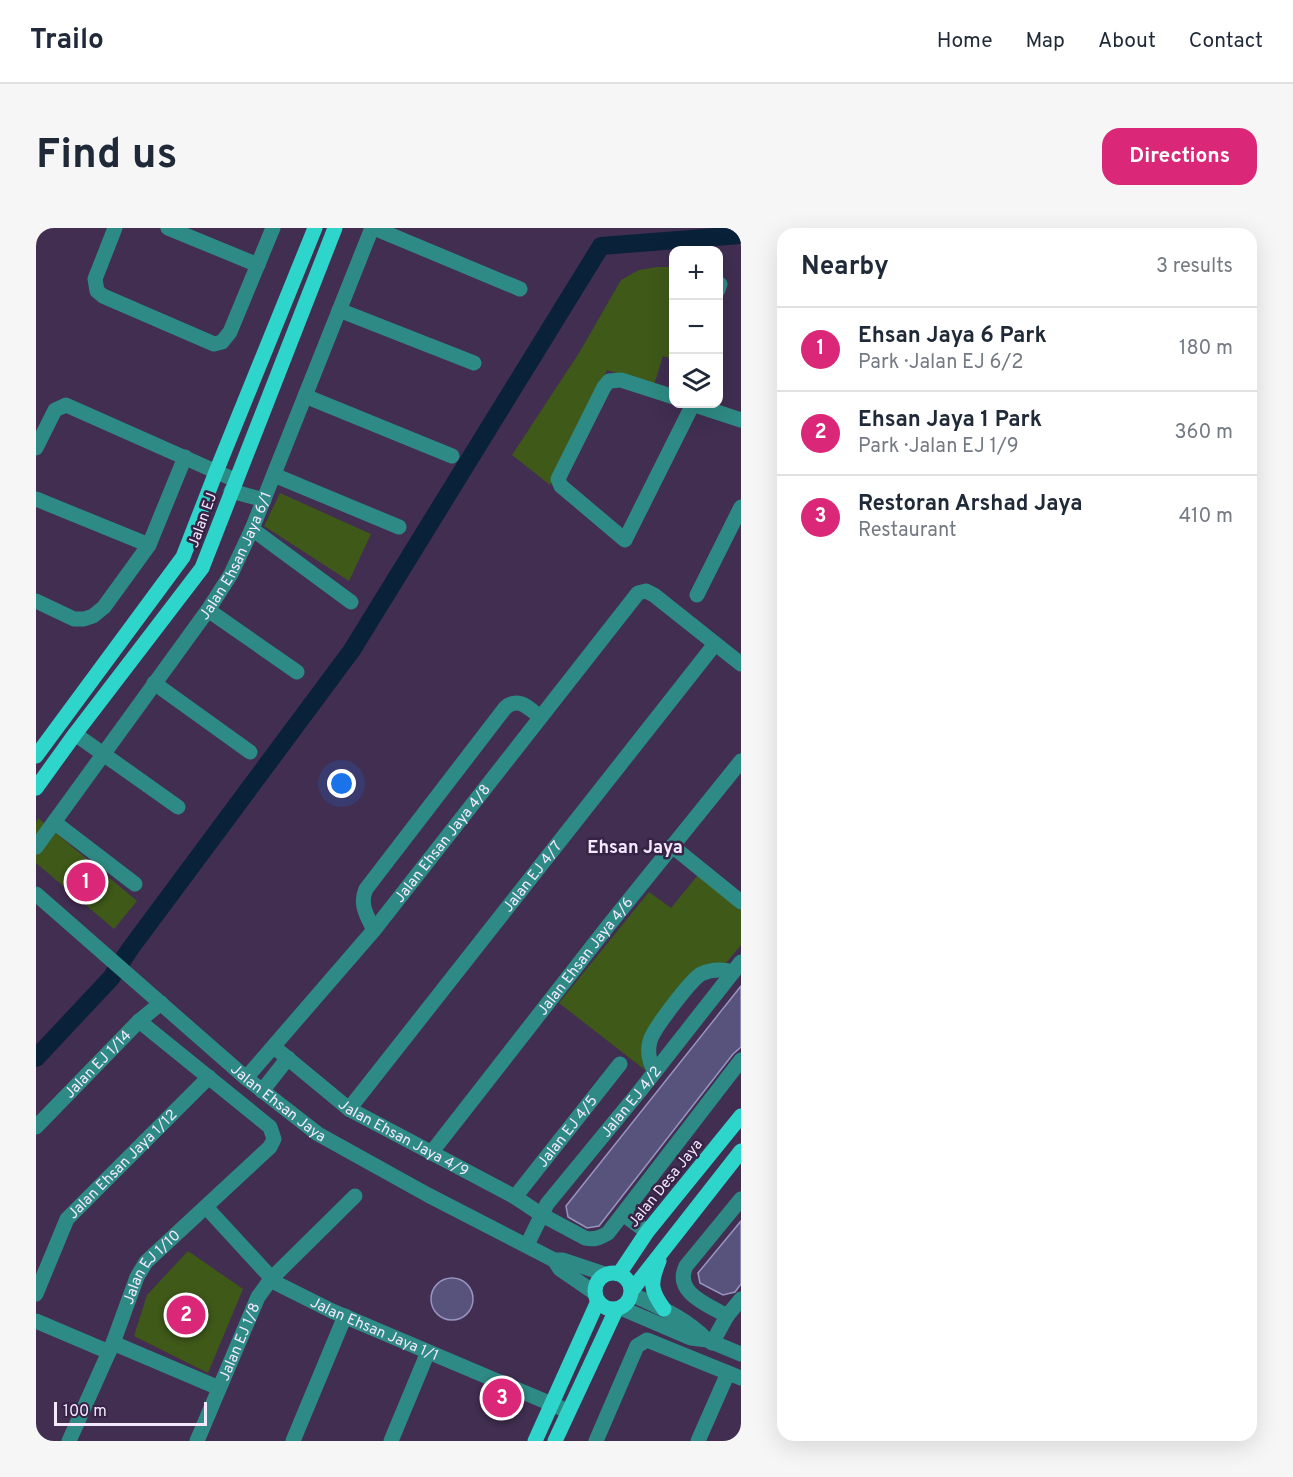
<!DOCTYPE html>
<html lang="en">
<head>
<meta charset="utf-8">
<style>
	body { margin:0; font-family:Overpass,sans-serif; background:#f6f6f7; color:#1f2937 }
	.controls { position:absolute; right:18px; top:18px; display:grid; overflow:hidden; border-radius:12px; box-shadow:0 6px 24px #0002 }
	.controls button { width:54px; height:54px; display:grid; place-items:center; padding:0; border:0; border-bottom:2px solid #e0e1e3; background:#fff; color:#1f2937; font:30px sans-serif }
	.scale { position:absolute; left:18px; bottom:15px; width:153px; box-sizing:border-box; padding-left:6px; border:3px solid #f4e8ff; border-top:0; font-size:16px; line-height:21px; white-space:nowrap; color:#f4e8ff; -webkit-text-stroke:4px #372346; paint-order:stroke }
	.you { position:absolute; left:306px; top:556px; width:21px; height:21px; margin:-15px; border:4px solid #fff; border-radius:50%; background:#1a73e8; box-shadow:0 0 0 9px #1a73e833 }
	.badge { display:grid; place-items:center; width:39px; height:39px; border-radius:50%; background:#db2777; color:#fff; font-size:20px; font-weight:700 }
	.pin { position:absolute; translate:-50% -50%; border:3px solid #fff; box-shadow:0 2px 6px #0006 }
	.list { margin:0; padding:0; list-style:none }
	h2 { display:flex; justify-content:space-between; align-items:center; height:78px; margin:0; padding:0 24px; font-size:26px }
	h2 small { font-size:20px; font-weight:400; color:#747a83 }
	.list li { display:grid; grid-template-columns:39px 1fr auto; gap:18px; align-items:center; box-sizing:border-box; height:84px; padding:0 24px; border-top:2px solid #e0e1e3 }
	.list b { display:block; font-size:22px; white-space:nowrap }
	.list p { margin:0; font-size:20px; white-space:nowrap; color:#747a83 }
	.list em { font-size:20px; font-style:normal; color:#747a83 }
	.icon { flex:none; width:33px; height:33px; fill:none; stroke:currentColor; stroke-width:2; stroke-linecap:round; stroke-linejoin:round }
	.map { position:relative; flex:none; width:705px; height:1213px; overflow:hidden; border-radius:18px }
	header { display:flex; align-items:center; gap:36px; box-sizing:border-box; height:84px; padding:0 30px; background:#fff; border-bottom:2px solid #e0e1e3 }
	header strong { font-size:28px }
	nav { display:flex; gap:33px; margin-inline-start:auto; font-size:21px }
	.intro { display:flex; align-items:center; justify-content:space-between; box-sizing:border-box; height:144px; padding:0 36px }
	h1 { margin:0; font-size:42px }
	.button { padding:15px 27px; border-radius:18px; background:#db2777; color:#fff; font-size:21px; font-weight:700 }
	main { display:flex; gap:36px; padding:0 36px }
	aside { flex:1; background:#fff; border-radius:18px; box-shadow:0 6px 24px #0002 }
	.map>svg:first-child { display:block }
	.green { fill:#3f5919 }
	.lines { fill:none; stroke-linecap:round; stroke-linejoin:round }
	.river { stroke:#0a2239; stroke-width:18 }
	.building { fill:#58537c; stroke:#9894c0; stroke-width:1.5 }
	.minor { stroke:#2e8a84; stroke-width:15 }
	.major { stroke:#2ed5cb; stroke-width:15 }
	.labels { text-anchor:middle; stroke-width:5; stroke-linejoin:round; paint-order:stroke }
	.street-label { font-size:15px; fill:#f4e8ff; stroke:#372346 }
	.quarter-label { font-size:18px; font-weight:bold; fill:#f4e8ff; stroke:#372346 }
</style>
</head>
<body>
<header>
<strong>Trailo</strong>
<nav><a>Home</a><a>Map</a><a>About</a><a>Contact</a></nav>
</header>
<div class="intro"><h1>Find us</h1><a class="button">Directions</a></div>
<main>
<div class="map">
<svg width="705" height="1213" viewBox="0 0 705 1213">
	<rect width="100%" height="100%" fill="#412e51"/>
	<path class="green" d="M621,39H637V131L627,128L618,157L571,142L514,257L476,227L543,125L585,52L603,42Z
		M244,265L335,306L313,353L228,298Z
		M2,590L101,673L78,701L0,635V595Z
		M662,647L705,682V717L690,735L668,737L606,820L609,842L523,775L613,664L635,680Z
		M152,1023L207,1061L172,1145L98,1108L111,1067Z"/>
	<g class="lines">
		<path class="river" d="M0,830L75,750L94,721L316,422L565,18L705,7"/>
	</g>
	<path class="building" d="M705,758V819L697,826L563,998L551,1000L532,989L530,978Z
		M705,993V1056L699,1064L687,1067L664,1055L662,1045Z
		M395 1071a21 21 0 1 1 42 0a21 21 0 1 1-42 0Z"/>
	<g class="lines">
		<g class="minor">
			<path d="M79,0L59,51L61,63L67,68L178,116L186,114L194,104L237,0"/>
			<path d="M132,0L222,37"/>
			<path d="M338,0L484,61"/>
			<path d="M682,62L684,56"/>
			<path d="M303,82L438,135"/>
			<path d="M269,168L416,228"/>
			<path d="M638,169L585,152L573,153L568,159L522,251L525,258L589,312L657,176"/>
			<path d="M656,176L705,192"/>
			<path d="M0,220L19,182L30,177L199,252"/>
			<path d="M238,247L363,299"/>
			<path d="M195,263L228,272"/>
			<path d="M0,271L113,317"/>
			<path d="M216,301L315,374"/>
			<path d="M661,367L705,279"/>
			<path d="M0,373L38,391H48L57,388L68,379L113,317L149,229"/>
			<path d="M172,382L261,444"/>
			<path d="M118,455L214,524"/>
			<path d="M39,506L142,579"/>
			<path d="M18,594L99,656"/>
			<path d="M636,618L705,674"/>
			<path id="s1" d="M0,619L172,382L195,346L216,301L336,0"/>
			<path id="s2" d="M0,666L210,850L282,906L392,967L518,1032L524,1041L559,1065"/>
			<path d="M338,702C331,688 323,676 330,661L469,480C482,468 493,480 504,489"/>
			<path id="s3" d="M238,819L313,881L479,969L506,987L549,1010C558,1012 564,1010 572,1005L705,832"/>
			<path d="M619,844C613,834 611,824 614,813C617,801 655,752 665,746C676,741 686,741 697,744"/>
			<path id="s4" d="M210,850L338,702L602,365L610,363L618,367L705,436"/>
			<path d="M226,863L252,830"/>
			<path id="s5" d="M313,881L679,416"/>
			<path id="s6" d="M0,899L103,793L125,775"/>
			<path id="s7" d="M395,925L572,698L705,533"/>
			<path id="s8" d="M479,969L584,836"/>
			<path id="s9" d="M170,979L240,1055L296,1083L532,1183"/>
			<path d="M587,986L611,1004"/>
			<path id="s10" d="M491,1017L511,976L603,864L705,734"/>
			<path d="M518,1032H527L569,1046"/>
			<path id="s11" d="M0,1066L31,991L173,849"/>
			<path d="M595,1066C623,1079 650,1090 671,1112"/>
			<path d="M585,1080L655,1110L671,1112L705,1126"/>
			<path d="M691,1088C673,1077 637,1065 650,1038L705,971"/>
			<path d="M0,1093L73,1124"/>
			<path d="M77,1115L183,1160"/>
			<path d="M676,1115L691,1088L705,1071"/>
			<path id="s12" d="M33,1213L77,1115L101,1049L110,1034L234,919L238,911L234,899L103,793"/>
			<path id="s13" d="M161,1213L222,1069L235,1051L319,968"/>
			<path d="M257,1213L309,1088"/>
			<path d="M355,1213L392,1124"/>
			<path d="M560,1213L601,1118L611,1112L705,1150"/>
			<path d="M662,1213L692,1145"/>
		</g>
		<path class="major" d="M0,528L147,329L180,244L279,0
			M0,560L39,506L166,340L299,0
			M623,1033C614,1055 614,1062 628,1081
			M559 1063a18 18 0 1 1 36 0a18 18 0 1 1-36 0Z
			M583,1046L611,1004L705,888
			M596,1062L705,923
			M499,1213L562,1073
			M519,1213L580,1082"/>
	</g>
	<g class="labels">
		<g class="street-label">
			<text transform="translate(166 292) rotate(-70)" y="5">Jalan EJ</text>
			<text dy="5" stroke="none"><textPath href="#s1" startOffset="354">Jalan Ehsan Jaya 6/1</textPath></text>
			<text dy="5" stroke="none"><textPath href="#s4" startOffset="306">Jalan Ehsan Jaya 4/8</textPath></text>
			<text dy="5" stroke="none"><textPath href="#s5" startOffset="296">Jalan EJ 4/7</textPath></text>
			<text dy="5" stroke="none"><textPath href="#s7" startOffset="250">Jalan Ehsan Jaya 4/6</textPath></text>
			<text dy="5" stroke="none"><textPath href="#s6" startOffset="88">Jalan EJ 1/14</textPath></text>
			<text dy="5" stroke="none"><textPath href="#s2" startOffset="320">Jalan Ehsan Jaya</textPath></text>
			<text dy="5" stroke="none"><textPath href="#s10" startOffset="178">Jalan EJ 4/2</textPath></text>
			<text dy="5" stroke="none"><textPath href="#s8" startOffset="84">Jalan EJ 4/5</textPath></text>
			<text dy="5" stroke="none"><textPath href="#s3" startOffset="159">Jalan Ehsan Jaya 4/9</textPath></text>
			<text dy="5" stroke="none"><textPath href="#s11" startOffset="159">Jalan Ehsan Jaya 1/12</textPath></text>
			<text transform="translate(629 955) rotate(-51)" y="5">Jalan Desa Jaya</text>
			<text dy="5" stroke="none"><textPath href="#s12" startOffset="194">Jalan EJ 1/10</textPath></text>
			<text dy="5" stroke="none"><textPath href="#s9" startOffset="212">Jalan Ehsan Jaya 1/1</textPath></text>
			<text dy="5" stroke="none"><textPath href="#s13" startOffset="108">Jalan EJ 1/8</textPath></text>
		</g>
		<g class="quarter-label">
			<text x="599" y="625">Ehsan Jaya</text>
		</g>
	</g>
</svg>
<div class="controls">
<button>+</button>
<button>−</button>
<button><svg class="icon" aria-label="layers" viewBox="0 0 24 24"><path d="M12 4l9 5-9 5-9-5zM3 14l9 5 9-5"/></svg></button>
</div>
<div class="scale">100 m</div>
<div class="you"></div>
<div class="pin badge" style="left:50px;top:654px">1</div>
<div class="pin badge" style="left:150px;top:1087px">2</div>
<div class="pin badge" style="left:466px;top:1170px">3</div>
</div>
<aside>
<h2>Nearby<small>3 results</small></h2>
<ul class="list">
<li><span class="badge">1</span><div><b>Ehsan Jaya 6 Park</b><p>Park · Jalan EJ 6/2</p></div><em>180 m</em></li>
<li><span class="badge">2</span><div><b>Ehsan Jaya 1 Park</b><p>Park · Jalan EJ 1/9</p></div><em>360 m</em></li>
<li><span class="badge">3</span><div><b>Restoran Arshad Jaya</b><p>Restaurant</p></div><em>410 m</em></li>
</ul>
</aside>
</main>
</body>
</html>
